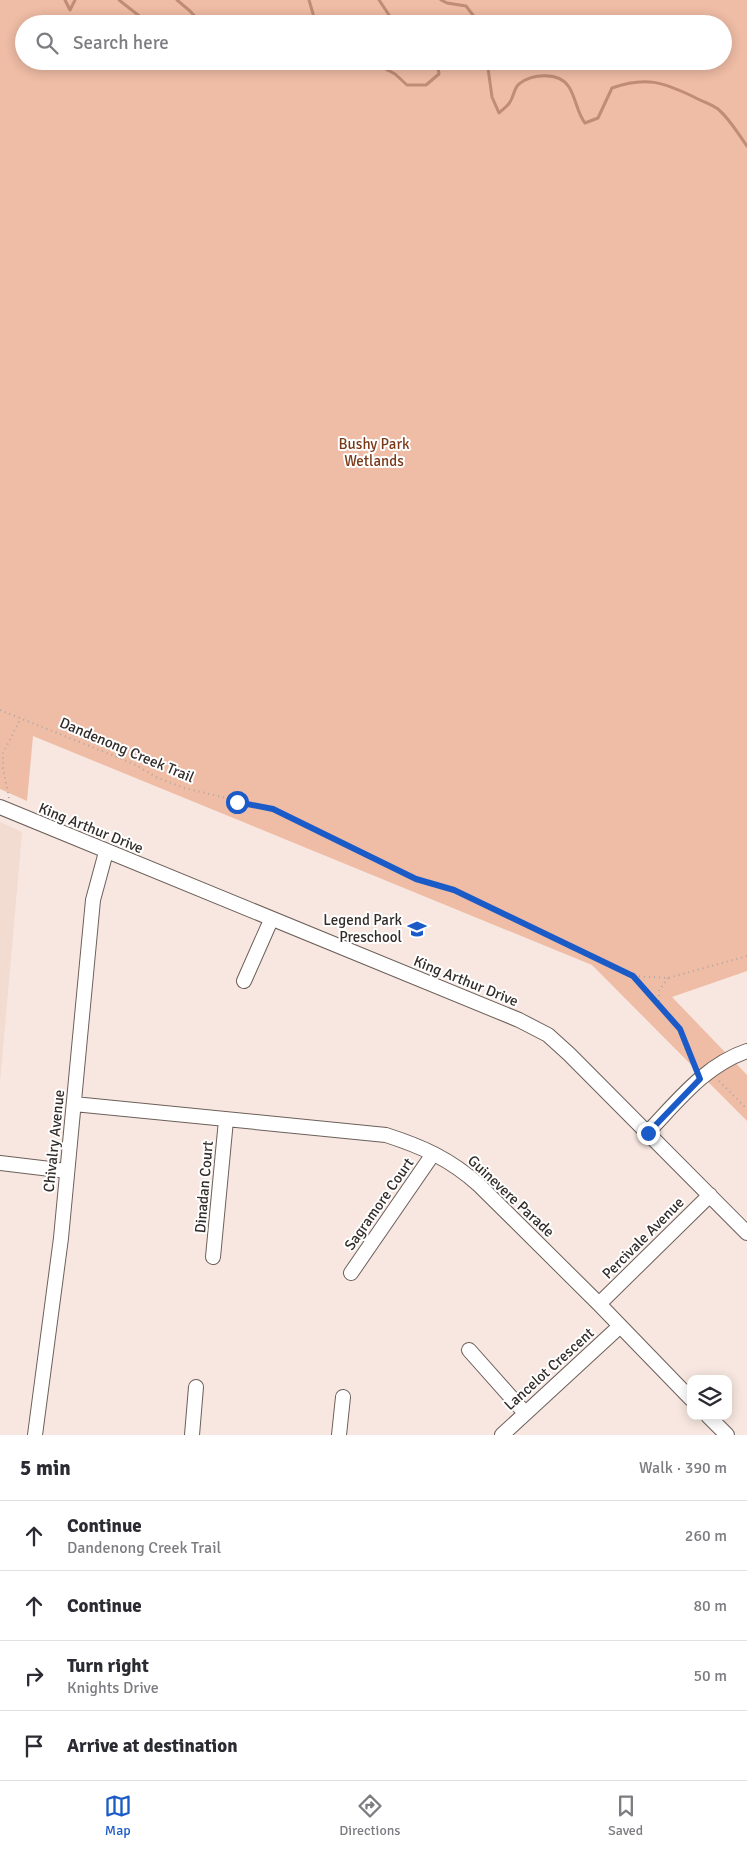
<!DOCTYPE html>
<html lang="en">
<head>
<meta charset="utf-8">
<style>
	body { margin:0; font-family:Signika,sans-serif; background:#f7f7f7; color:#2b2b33 }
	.controls { position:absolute; right:15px; bottom:15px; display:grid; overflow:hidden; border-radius:10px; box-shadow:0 2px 12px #0003 }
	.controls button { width:45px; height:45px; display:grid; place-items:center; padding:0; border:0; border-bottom:1px solid #e1e1e2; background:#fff; color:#2b2b33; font:25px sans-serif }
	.stop { position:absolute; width:15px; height:15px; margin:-11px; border:4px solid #1b5bc7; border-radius:50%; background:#fff }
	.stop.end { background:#1b5bc7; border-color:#fff; box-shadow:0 1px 5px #0008 }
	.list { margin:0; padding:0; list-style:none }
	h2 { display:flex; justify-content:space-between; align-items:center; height:65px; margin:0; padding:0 20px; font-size:21px }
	h2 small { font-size:16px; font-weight:400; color:#7c7c81 }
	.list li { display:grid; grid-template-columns:32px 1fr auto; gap:15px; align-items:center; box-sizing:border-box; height:70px; padding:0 20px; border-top:1px solid #e1e1e2 }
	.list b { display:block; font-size:19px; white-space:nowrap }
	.list p { margin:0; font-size:16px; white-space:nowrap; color:#7c7c81 }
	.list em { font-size:16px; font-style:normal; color:#7c7c81 }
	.icon { flex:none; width:28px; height:28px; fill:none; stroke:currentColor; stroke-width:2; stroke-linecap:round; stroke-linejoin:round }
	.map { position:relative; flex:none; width:747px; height:1435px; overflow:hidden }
	.search { position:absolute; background:#fff; box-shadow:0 2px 12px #0003; left:15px; right:15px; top:15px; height:55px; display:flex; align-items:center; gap:12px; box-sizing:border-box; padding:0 18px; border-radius:28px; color:#7c7c81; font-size:19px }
	.sheet { height:345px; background:#fff }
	nav { display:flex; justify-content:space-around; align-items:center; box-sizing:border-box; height:70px; border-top:1px solid #e1e1e2; background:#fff; font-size:14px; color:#7c7c81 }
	nav a { display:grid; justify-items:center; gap:2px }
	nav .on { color:#1b5bc7 }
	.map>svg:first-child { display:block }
	.built { fill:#f2dbd0 }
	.green { fill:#efbca5; fill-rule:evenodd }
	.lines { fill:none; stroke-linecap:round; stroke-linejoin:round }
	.stream { stroke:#c08c75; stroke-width:3 }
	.minor-casing { stroke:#6c5f59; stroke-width:16 }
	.path { stroke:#b2a6a0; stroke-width:2; stroke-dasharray:1 4; stroke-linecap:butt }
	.minor { stroke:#fff; stroke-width:14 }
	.route { stroke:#1b5bc7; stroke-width:6 }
	.labels { text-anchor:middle; stroke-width:4; stroke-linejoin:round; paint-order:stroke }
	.park-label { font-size:15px; fill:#7a3917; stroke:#fff }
	.street-label { font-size:15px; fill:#332d2a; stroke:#fff }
	.poi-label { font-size:15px; fill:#332d2a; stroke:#fff; text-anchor:end }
</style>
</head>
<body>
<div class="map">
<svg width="747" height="1435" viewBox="0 0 747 1435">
	<rect width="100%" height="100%" fill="#f7e7e0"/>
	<path class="built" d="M0,822L22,832L0,1083Z"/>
	<path class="green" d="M0,0H747V971L672,997L747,1075V1121L592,965L33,736L27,801L0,789ZM24,24H723V61H24Z"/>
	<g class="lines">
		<path class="stream" d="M65,0L70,10L75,0
			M119,0L147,22L153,24
			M177,0L190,11L202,24
			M309,0L316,24
			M379,0L395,24
			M441,0L447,3L466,6L476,19L477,24
			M358,61L380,66L395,74L407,85H426L439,74L437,61
			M487,61L492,97L499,113C503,109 508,106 510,102C514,96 514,88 519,84C531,74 559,71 569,87C576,98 577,113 585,123L598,118L612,88C646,76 663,82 694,97C701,101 711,104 718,109C730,119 738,134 747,146"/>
		<g class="minor-casing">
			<path id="minor" d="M0,807L519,1020L548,1035L569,1054L747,1233
				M244,981L271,920
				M74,1104L386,1135C423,1147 450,1159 479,1185L599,1304L691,1399
				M647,1133C677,1102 705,1065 747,1051
				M0,1163L67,1171
				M213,1257L226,1120
				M351,1273L433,1154
				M599,1304L710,1195
				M469,1350L525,1413
				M708,1416L727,1435
				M35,1435L61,1238L93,900L106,852
				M192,1435L196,1387
				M339,1435L343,1397
				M502,1435L619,1327"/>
		</g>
		<path class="path" d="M0,710L134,764L156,777L184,788L273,809L416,879L454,890L611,963L633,976L668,978L747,956
			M9,798L3,768V753L21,718
			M634,977L659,1005
			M668,978L659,990V1005L680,1029L695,1067
			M719,1081L747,1109"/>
		<use href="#minor" class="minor"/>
	</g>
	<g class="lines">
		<path class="route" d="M237,802L273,809L416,879L454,890L633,976L680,1029L700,1079L648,1133"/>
	</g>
	<defs>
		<g id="school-bare" transform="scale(1.5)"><path d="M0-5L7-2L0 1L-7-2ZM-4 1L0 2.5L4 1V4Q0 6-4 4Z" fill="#1b5bc7" stroke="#fff" stroke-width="2.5" paint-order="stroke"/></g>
	</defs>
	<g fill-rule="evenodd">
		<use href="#school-bare" x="417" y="929"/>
	</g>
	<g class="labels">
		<g class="park-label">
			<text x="374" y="449">Bushy Park<tspan x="374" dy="17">Wetlands</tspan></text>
		</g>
		<g class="street-label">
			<text transform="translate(127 750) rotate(23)" y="5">Dandenong Creek Trail</text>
			<text transform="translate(91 828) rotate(22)" y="5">King Arthur Drive</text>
			<text transform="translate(466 981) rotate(22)" y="5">King Arthur Drive</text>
			<text transform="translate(54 1141) rotate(-84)" y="5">Chivalry Avenue</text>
			<text transform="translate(204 1187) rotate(-85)" y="5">Dinadan Court</text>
			<text transform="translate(511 1196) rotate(43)" y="5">Guinevere Parade</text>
			<text transform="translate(379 1204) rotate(-55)" y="5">Sagramore Court</text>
			<text transform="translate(643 1238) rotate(-45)" y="5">Percivale Avenue</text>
			<text transform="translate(549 1369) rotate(-42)" y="5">Lancelot Crescent</text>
		</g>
		<g class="poi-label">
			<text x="402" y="925">Legend Park<tspan x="402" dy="17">Preschool</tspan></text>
		</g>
	</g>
</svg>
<div class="controls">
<button><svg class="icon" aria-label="layers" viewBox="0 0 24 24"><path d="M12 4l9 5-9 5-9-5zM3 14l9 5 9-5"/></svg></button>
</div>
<div class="stop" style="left:237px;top:802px"></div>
<div class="stop end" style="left:648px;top:1133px"></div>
<div class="search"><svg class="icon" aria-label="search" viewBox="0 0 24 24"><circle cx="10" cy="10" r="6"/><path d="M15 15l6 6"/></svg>Search here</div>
</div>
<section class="sheet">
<h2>5 min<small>Walk · 390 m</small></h2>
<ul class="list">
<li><svg class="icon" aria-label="ahead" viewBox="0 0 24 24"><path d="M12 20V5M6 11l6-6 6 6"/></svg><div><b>Continue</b><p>Dandenong Creek Trail</p></div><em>260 m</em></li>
<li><svg class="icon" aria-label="ahead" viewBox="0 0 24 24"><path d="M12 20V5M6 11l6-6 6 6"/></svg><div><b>Continue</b></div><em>80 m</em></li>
<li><svg class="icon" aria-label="right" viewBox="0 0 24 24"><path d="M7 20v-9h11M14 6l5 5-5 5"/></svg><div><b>Turn right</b><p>Knights Drive</p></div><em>50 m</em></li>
<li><svg class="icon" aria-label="arrive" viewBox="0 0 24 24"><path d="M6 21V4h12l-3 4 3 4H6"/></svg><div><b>Arrive at destination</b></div></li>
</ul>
</section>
<nav>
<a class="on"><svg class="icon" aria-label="map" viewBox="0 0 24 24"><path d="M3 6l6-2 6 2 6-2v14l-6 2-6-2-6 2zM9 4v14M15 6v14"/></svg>Map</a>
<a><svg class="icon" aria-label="directions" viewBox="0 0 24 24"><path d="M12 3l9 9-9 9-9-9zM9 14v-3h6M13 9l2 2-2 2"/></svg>Directions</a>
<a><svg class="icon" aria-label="saved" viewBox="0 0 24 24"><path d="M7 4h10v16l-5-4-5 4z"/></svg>Saved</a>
</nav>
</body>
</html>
